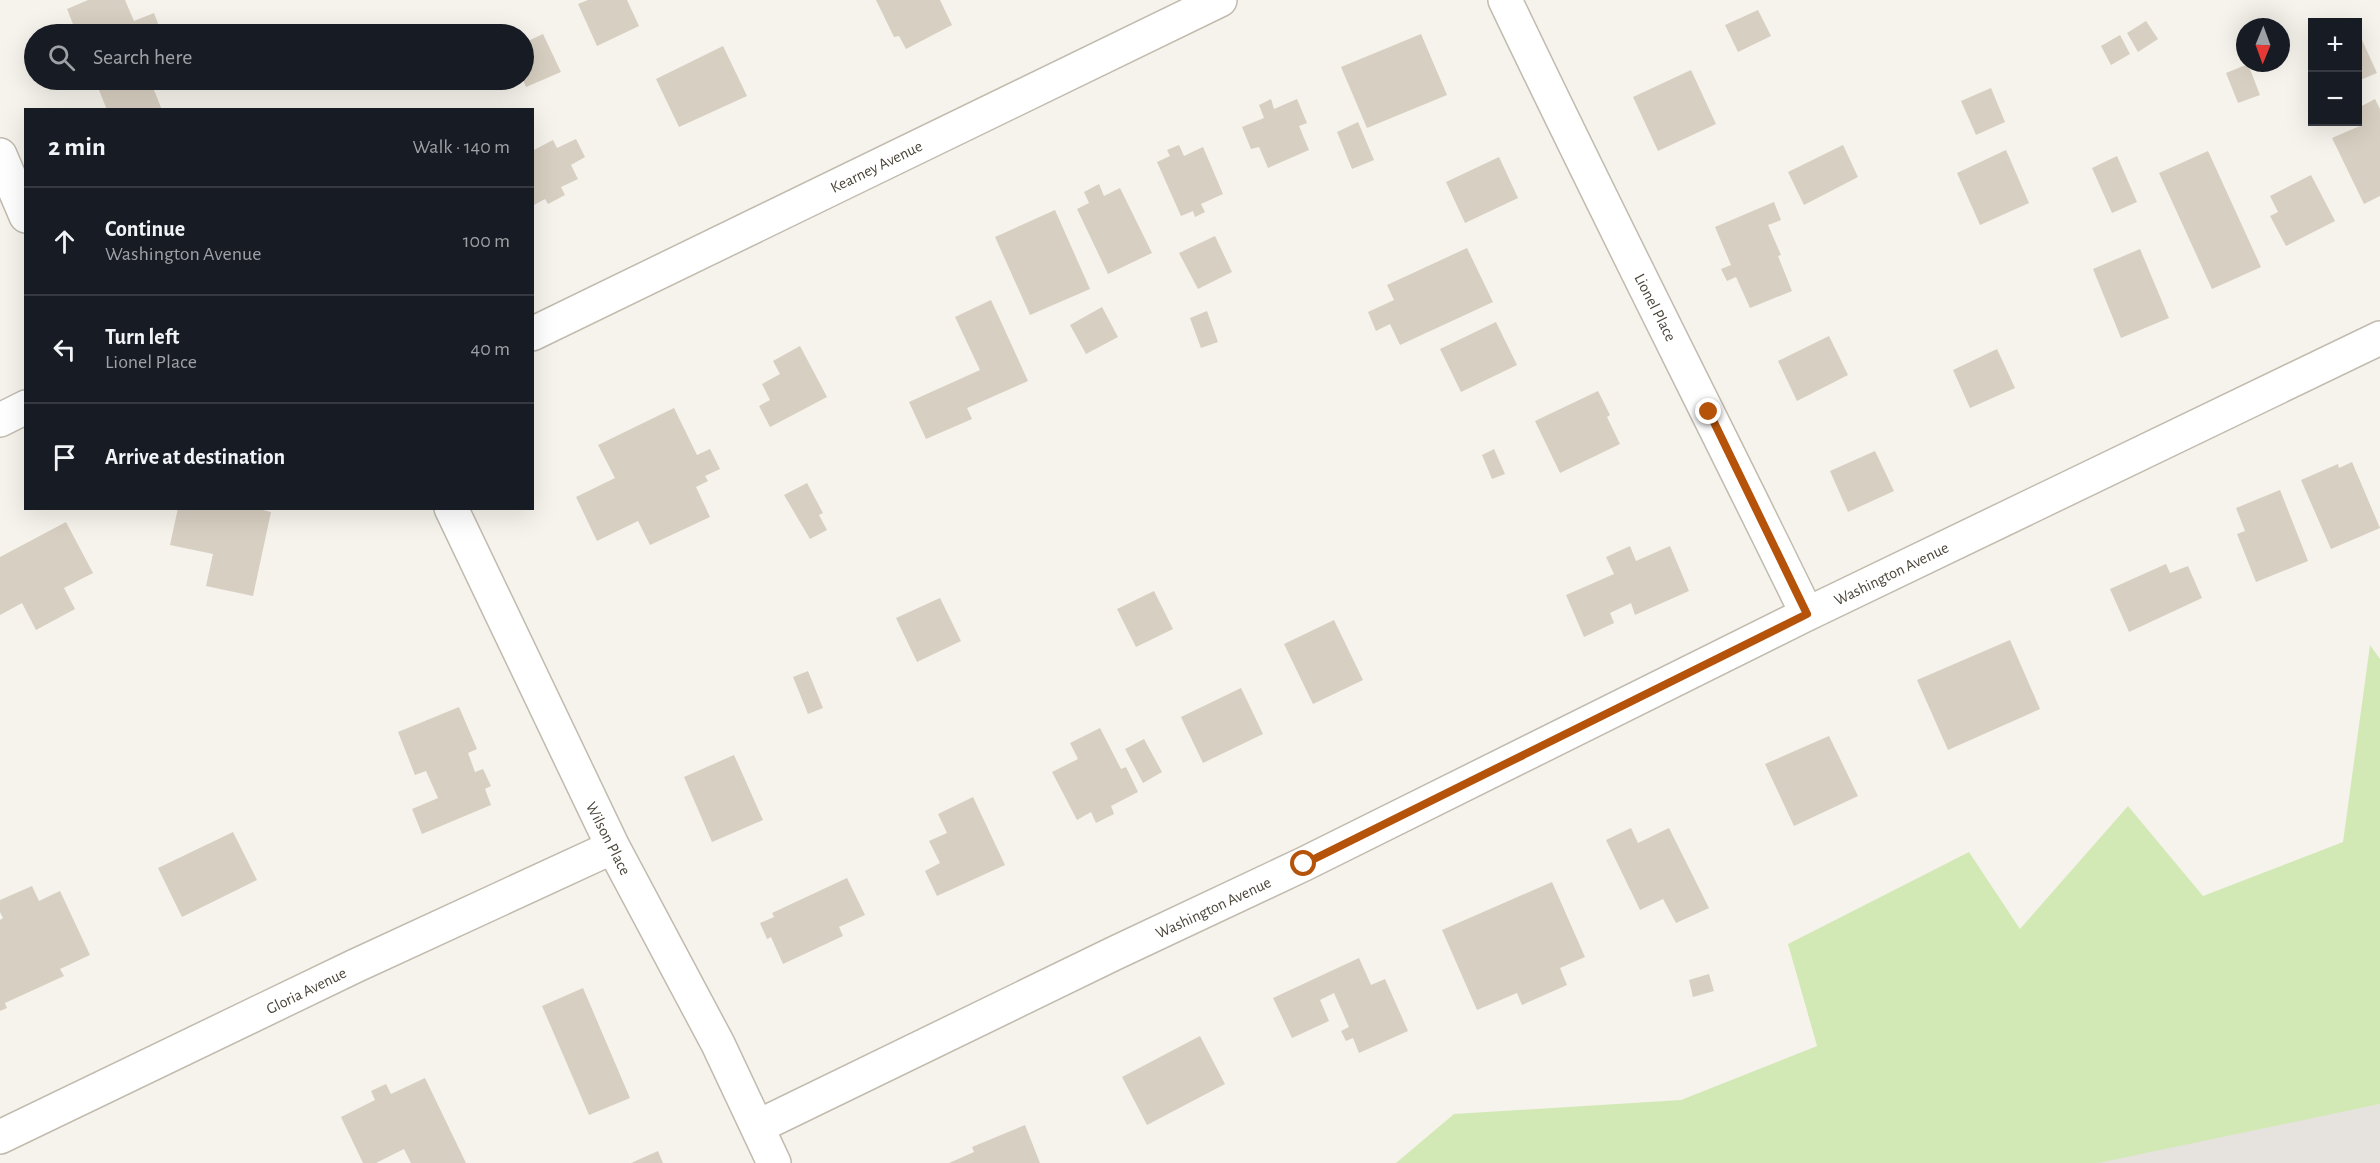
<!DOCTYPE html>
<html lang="en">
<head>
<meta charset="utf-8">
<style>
	body { margin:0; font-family:"Alegreya Sans",sans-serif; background:#242831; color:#f1f3f6 }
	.controls { position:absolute; right:18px; top:18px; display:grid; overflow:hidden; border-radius:0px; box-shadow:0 6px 24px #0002 }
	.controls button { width:54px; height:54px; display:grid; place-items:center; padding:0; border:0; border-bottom:2px solid #363941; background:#171b24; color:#f1f3f6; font:30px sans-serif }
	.compass { position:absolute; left:2236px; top:18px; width:54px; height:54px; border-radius:50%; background:#171b24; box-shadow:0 6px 24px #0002; rotate:181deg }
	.stop { position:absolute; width:18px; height:18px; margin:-14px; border:4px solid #b45309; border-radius:50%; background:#fff }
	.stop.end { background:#b45309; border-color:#fff; box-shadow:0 2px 6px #0008 }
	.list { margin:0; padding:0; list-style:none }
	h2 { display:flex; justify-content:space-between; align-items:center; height:78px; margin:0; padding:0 24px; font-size:26px }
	h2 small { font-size:20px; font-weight:400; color:#9ea1a6 }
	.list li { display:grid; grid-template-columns:39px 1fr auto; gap:18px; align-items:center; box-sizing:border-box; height:108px; padding:0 24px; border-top:2px solid #363941 }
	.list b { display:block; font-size:22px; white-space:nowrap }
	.list p { margin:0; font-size:20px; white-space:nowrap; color:#9ea1a6 }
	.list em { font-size:20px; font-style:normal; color:#9ea1a6 }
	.icon { flex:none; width:33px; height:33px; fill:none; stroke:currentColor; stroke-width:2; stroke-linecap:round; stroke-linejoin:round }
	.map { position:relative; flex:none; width:2380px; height:1163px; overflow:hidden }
	.search { position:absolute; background:#171b24; box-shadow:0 6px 24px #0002; left:24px; top:24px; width:510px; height:66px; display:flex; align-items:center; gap:15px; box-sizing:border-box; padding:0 21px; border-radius:33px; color:#9ea1a6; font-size:22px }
	.panel { position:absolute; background:#171b24; box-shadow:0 6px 24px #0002; left:24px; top:108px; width:510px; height:402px; border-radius:0px }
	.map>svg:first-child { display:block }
	.industrial { fill:#e6e2dd }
	.green { fill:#d2e9b6 }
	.building { fill:#d7cfc1 }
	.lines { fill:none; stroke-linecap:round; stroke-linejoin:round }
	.minor-casing { stroke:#c1bbae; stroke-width:36 }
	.minor { stroke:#fff; stroke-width:33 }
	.route { stroke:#b45309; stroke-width:8 }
	.labels { text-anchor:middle; stroke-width:4.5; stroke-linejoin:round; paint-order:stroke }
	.street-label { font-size:16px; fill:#4a4439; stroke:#fff }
</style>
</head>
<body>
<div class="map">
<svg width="2380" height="1163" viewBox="0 0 2380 1163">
	<rect width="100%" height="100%" fill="#f6f3ec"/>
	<path class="industrial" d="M2380,1104V1163H2098V1162Z"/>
	<path class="green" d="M2370,645L2380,659V1104L2098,1163H1396L1454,1114L1681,1100L1817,1046L1788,944L1969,852L2020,929L2128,806L2203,896L2343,842Z"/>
	<path class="building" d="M88,0H125L134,21L154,13L162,34H77L67,9Z
		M588,0H627L639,26L597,46L578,4Z
		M876,0H940L952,25L906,49L899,36L894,37Z
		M1758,10L1771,36L1738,52L1725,25Z
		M2146,21L2158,39L2138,52L2127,33Z
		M543,34L561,72L526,87L523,80L524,43Z
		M1421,34L1447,95L1367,128L1341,67Z
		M2120,35L2130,54L2111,65L2101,46Z
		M2362,40L2377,73L2358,81V41Z
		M723,46L747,96L679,127L656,79Z
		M2248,64L2260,95L2238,103L2226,73Z
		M1691,70L1716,124L1658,151L1633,97Z
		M95,80H150L162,110H107Z
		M1991,88L2005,122L1976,135L1961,101Z
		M1271,99L1274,109L1297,99L1307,123L1299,126L1309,150L1268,168L1259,147L1251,149L1242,127L1264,118L1259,105Z
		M2375,99L2380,109V196L2364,204L2332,138L2362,125L2358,116V108Z
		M1358,122L1374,160L1352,169L1337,132Z
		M576,139L585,157L571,165L578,179L561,187L565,195L548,204L545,199L532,206V151L553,140L557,148Z
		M1179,145L1184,156L1203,147L1223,194L1201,204L1205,212L1195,217L1193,211L1181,216L1157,162L1170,156L1167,150Z
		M1843,145L1858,177L1804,205L1788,172Z
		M2006,150L2029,203L1980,225L1957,173Z
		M2208,151L2261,267L2212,289L2159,173Z
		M2117,156L2137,202L2112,213L2092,168Z
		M1499,157L1518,198L1465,223L1446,182Z
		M2311,175L2335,221L2286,246L2270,216L2278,212L2270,196Z
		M1099,184L1104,196L1120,188L1152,253L1108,274L1077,209L1089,203L1084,192Z
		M1774,202L1781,220L1768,225L1781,255L1778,256L1792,291L1750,308L1736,277L1727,281L1721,269L1731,265L1715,227Z
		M1055,210L1090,289L1030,315L995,237Z
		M1215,236L1232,272L1198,289L1179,253Z
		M1467,248L1493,302L1400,345L1390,324L1376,331L1368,312L1394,300L1387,285Z
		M2140,249L2169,318L2121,338L2093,269Z
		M991,300L1028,381L967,408L972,419L926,439L909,402L980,370L955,317Z
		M1102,307L1118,337L1086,354L1070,325Z
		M1207,311L1218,342L1201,348L1190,318Z
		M1496,322L1517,365L1461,392L1440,349Z
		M1829,336L1848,375L1797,401L1778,361Z
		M800,346L827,397L770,427L759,406L770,400L762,384L780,374L773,361Z
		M1997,349L2015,388L1970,408L1953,370Z
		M1598,391L1610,415L1607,417L1620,444L1560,473L1535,421Z
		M674,408L697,455L710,449L720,469L705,476L708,481L696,487L710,517L650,545L638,521L597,541L576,497L615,478L598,445Z
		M1494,449L1505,474L1492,479L1482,455Z
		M1875,451L1894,491L1848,512L1830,471Z
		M2352,462L2380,528L2331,549L2301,480L2338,464L2339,468Z
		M807,483L823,513L819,515L827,530L810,539L784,495Z
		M2280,490L2308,561L2256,582L2237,534L2245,531L2236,508Z
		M178,508H254L271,512L253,596L206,586L213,554L170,545Z
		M66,522L93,573L64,588L75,609L36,630L22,603L0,615V557Z
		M1630,546L1636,561L1670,546L1689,591L1635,615L1631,603L1610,613L1614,623L1584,637L1566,595L1614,574L1606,557Z
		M2166,564L2170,573L2188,566L2202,598L2129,632L2110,589Z
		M1154,591L1173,629L1136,647L1117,609Z
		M940,598L961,641L917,662L896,618Z
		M1334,620L1363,680L1313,704L1284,644Z
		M2010,640L2040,709L1948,750L1917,680Z
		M808,671L823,708L808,714L793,677Z
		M1241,688L1263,734L1203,763L1181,717Z
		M459,707L477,749L468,753L475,772L483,769L491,786L485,789L491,805L422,834L412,809L438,798L426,771L415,775L398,732Z
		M1100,728L1121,769L1126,767L1138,792L1111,806L1114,814L1096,823L1091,812L1077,820L1052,772L1078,759L1070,743Z
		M1829,736L1858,796L1794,826L1765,764Z
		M1144,739L1162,772L1143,783L1125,749Z
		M734,755L763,820L712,842L684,777Z
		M973,797L1005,865L937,896L925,871L940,863L929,841L947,833L938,814Z
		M1631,828L1638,843L1669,828L1709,908L1676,923L1663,899L1640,910L1606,840Z
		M233,832L257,880L182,917L158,868Z
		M847,878L865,915L839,927L843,936L783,964L771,937L767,939L760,923L774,917L772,913Z
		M1552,882L1585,957L1560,968L1567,985L1522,1005L1517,993L1477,1010L1442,930Z
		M32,886L39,901L60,891L90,955L60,969L64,976L5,1003L7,1008L0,1011V920L3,918L0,912V900Z
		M1359,958L1371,985L1385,979L1408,1031L1359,1053L1353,1038L1346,1041L1341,1031L1349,1027L1334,993L1320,1000L1329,1021L1292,1038L1273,998Z
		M1709,974L1714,991L1693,997L1689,980Z
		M583,988L630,1098L589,1115L542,1006Z
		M1200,1036L1225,1084L1147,1125L1122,1077Z
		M425,1078L466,1163H411L404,1149L376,1163H363L341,1117L375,1100L371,1091L386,1084L391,1094Z
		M1025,1125L1040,1163H949L974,1152L972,1147Z
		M658,1151L663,1163H631Z"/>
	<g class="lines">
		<g class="minor-casing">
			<path id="minor" d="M1505,0C1603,206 1707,409 1807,614
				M0,155L26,216
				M532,334L1220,0
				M0,420L26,407
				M451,508L613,847L718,1044L774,1163
				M757,1127L1115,953L1304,864L1807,614L2380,338
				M0,1137L355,966L613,847"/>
		</g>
		<use href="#minor" class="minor"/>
	</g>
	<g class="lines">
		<path class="route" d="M1304,864L1807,614L1709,412"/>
	</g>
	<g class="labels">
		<g class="street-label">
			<text transform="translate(876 166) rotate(-26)" y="6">Kearney Avenue</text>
			<text transform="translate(1656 307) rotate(63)" y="6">Lionel Place</text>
			<text transform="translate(1891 573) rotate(-26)" y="6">Washington Avenue</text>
			<text transform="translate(609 838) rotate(63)" y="6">Wilson Place</text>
			<text transform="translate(1213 907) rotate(-25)" y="6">Washington Avenue</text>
			<text transform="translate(306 990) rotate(-26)" y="6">Gloria Avenue</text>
		</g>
	</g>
</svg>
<div class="controls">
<button>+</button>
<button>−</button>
</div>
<svg class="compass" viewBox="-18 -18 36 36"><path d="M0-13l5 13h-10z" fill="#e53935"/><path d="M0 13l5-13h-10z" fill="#9ea1a6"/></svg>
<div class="stop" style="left:1304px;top:864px"></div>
<div class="stop end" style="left:1709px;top:412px"></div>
<div class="search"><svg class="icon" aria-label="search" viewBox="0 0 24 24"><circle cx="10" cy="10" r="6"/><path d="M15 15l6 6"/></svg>Search here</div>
<section class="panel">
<h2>2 min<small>Walk · 140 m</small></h2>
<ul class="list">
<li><svg class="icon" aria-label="ahead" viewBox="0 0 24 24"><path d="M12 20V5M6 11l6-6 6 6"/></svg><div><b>Continue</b><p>Washington Avenue</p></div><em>100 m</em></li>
<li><svg class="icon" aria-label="left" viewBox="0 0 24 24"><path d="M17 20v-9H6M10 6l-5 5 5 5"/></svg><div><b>Turn left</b><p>Lionel Place</p></div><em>40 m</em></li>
<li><svg class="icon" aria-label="arrive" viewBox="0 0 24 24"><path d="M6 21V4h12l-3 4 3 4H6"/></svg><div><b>Arrive at destination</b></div></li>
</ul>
</section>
</div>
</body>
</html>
